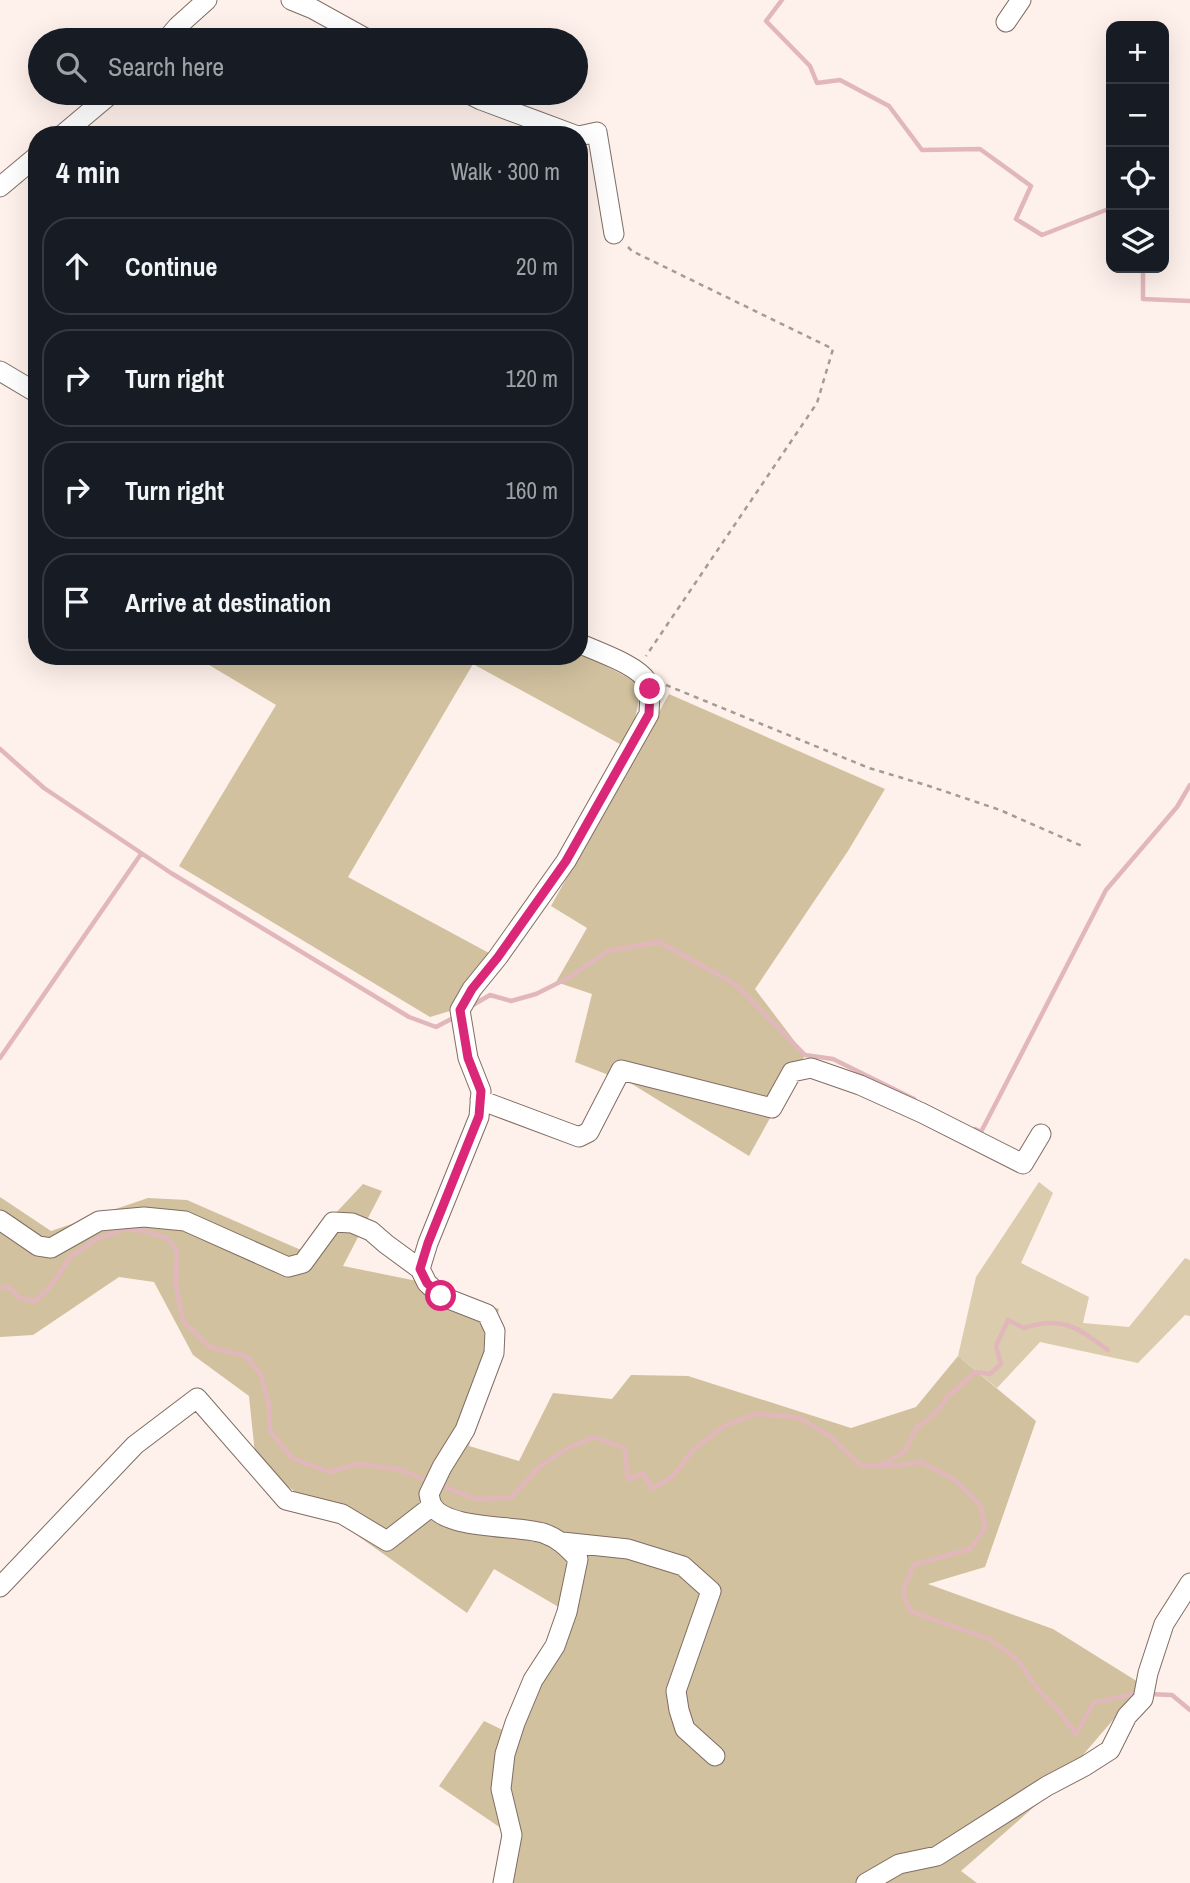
<!DOCTYPE html>
<html lang="en">
<head>
<meta charset="utf-8">
<style>
	body { margin:0; font-family:"Archivo Narrow",sans-serif; background:#242831; color:#f1f3f6 }
	.controls { position:absolute; right:21px; top:21px; display:grid; overflow:hidden; border-radius:14px; box-shadow:0 7px 28px #0002 }
	.controls button { width:63px; height:63px; display:grid; place-items:center; padding:0; border:0; border-bottom:2px solid #363941; background:#171b24; color:#f1f3f6; font:35px sans-serif }
	.stop { position:absolute; width:21px; height:21px; margin:-16px; border:5px solid #db2777; border-radius:50%; background:#fff }
	.stop.end { background:#db2777; border-color:#fff; box-shadow:0 2px 7px #0008 }
	.list { margin:0; padding:0; list-style:none }
	h2 { display:flex; justify-content:space-between; align-items:center; height:91px; margin:0; padding:0 28px; font-size:30px }
	h2 small { font-size:23px; font-weight:400; color:#9ea1a6 }
	.list li { display:grid; grid-template-columns:46px 1fr auto; gap:21px; align-items:center; box-sizing:border-box; height:98px; margin:0 14px 14px; padding:0 14px; border:2px solid #363941; border-radius:28px }
	.list b { display:block; font-size:26px; white-space:nowrap }
	.list em { font-size:23px; font-style:normal; color:#9ea1a6 }
	.icon { flex:none; width:38px; height:38px; fill:none; stroke:currentColor; stroke-width:2; stroke-linecap:round; stroke-linejoin:round }
	.map { position:relative; flex:none; width:1190px; height:1883px; overflow:hidden }
	.search { position:absolute; background:#171b24; box-shadow:0 7px 28px #0002; left:28px; top:28px; width:560px; height:77px; display:flex; align-items:center; gap:18px; box-sizing:border-box; padding:0 24px; border-radius:38px; color:#9ea1a6; font-size:26px }
	.panel { position:absolute; background:#171b24; box-shadow:0 7px 28px #0002; left:28px; top:126px; width:560px; height:539px; border-radius:28px }
	.map>svg:first-child { display:block }
	.green { fill:#daccac }
	.forest { fill:#d1c19f }
	.lines { fill:none; stroke-linecap:round; stroke-linejoin:round }
	.stream { stroke:#e1b7bc; stroke-width:4.5 }
	.minor-casing { stroke:#806d63; stroke-width:21 }
	.path { stroke:#a69a95; stroke-width:2.5; stroke-dasharray:5 5; stroke-linecap:butt }
	.minor { stroke:#fff; stroke-width:19 }
	.route { stroke:#db2777; stroke-width:9 }
</style>
</head>
<body>
<div class="map">
<svg width="1190" height="1883" viewBox="0 0 1190 1883">
	<rect width="100%" height="100%" fill="#fef0ea"/>
	<path class="green" d="M1039,1182L1053,1193L1021,1263L1089,1297L1083,1323L1129,1327L1185,1258L1190,1260V1316L1185,1315L1138,1363L1040,1342L997,1388L958,1356L976,1277Z"/>
	<path class="forest" d="M579,652L642,685L629,749L473,664L348,877L489,953L453,1010L430,1017L179,866L276,705L194,656H579Z
		M669,694L885,789L848,851L755,989L805,1055L749,1156L632,1084L575,1062L592,994L556,982L587,928L551,906Z
		M363,1184L382,1191L343,1266L427,1283L499,1309L469,1446L519,1461L553,1393L612,1399L631,1375L688,1376L851,1428L916,1407L958,1356L1036,1421L985,1567L928,1584L1053,1629L1143,1685L1052,1791L961,1871L977,1883H503L511,1835L439,1786L484,1721L511,1734L567,1612L494,1569L467,1613L256,1464L249,1396L193,1355L154,1282L119,1277L33,1335L0,1337V1197L51,1231L148,1198L187,1200L301,1250Z"/>
	<g class="lines">
		<path class="stream" d="M782,0L766,21L810,66L817,83L840,80L889,106L922,150L980,149L1031,186L1016,219L1042,235L1111,208
			M1143,268V299L1190,301
			M0,749L44,788L171,873L409,1017L436,1027L457,1016
			M473,1005L490,995L511,1001L536,994L570,977L608,951L659,942L735,984L805,1055L833,1059L914,1099
			M0,1058L141,854
			M975,1129L981,1132L1106,890L1177,807L1190,785
			M0,1287H9L19,1298L35,1301L51,1286L71,1256L97,1239L124,1229L144,1231L167,1238L177,1251L176,1286L183,1321L210,1347L246,1356L261,1375L269,1406L270,1431L292,1458L329,1472L358,1464L398,1469L429,1481
			M879,1464L886,1463L905,1451L917,1427L933,1416L947,1398L975,1372L990,1374L1001,1364L996,1346L1008,1320L1024,1328C1062,1315 1078,1328 1108,1350
			M440,1485L476,1499L511,1498L539,1467L566,1449L594,1437L625,1448L628,1480L643,1473L652,1489L673,1476L693,1450L724,1426L756,1414L797,1417L830,1436L861,1466H892L921,1462L954,1479L981,1506L985,1528L970,1549L913,1565L903,1593L910,1611L989,1639L1018,1660L1036,1687L1057,1709L1076,1734L1093,1703L1139,1693
			M1148,1694L1172,1695L1190,1710"/>
		<g class="minor-casing">
			<path id="minor" d="M291,0L313,9L369,40
				M1006,22L1021,0
				M166,40L178,26L207,0
				M467,93L481,100L575,135
				M62,135L112,93
				M579,136L597,132L614,234
				M0,187L37,156
				M0,371L37,393
				M480,1100L579,1137L589,1132L621,1070L772,1108L792,1072L811,1068L860,1085L922,1113L1023,1164L1041,1134
				M0,1220L38,1246L51,1248L99,1221L144,1217L185,1221L288,1267L303,1263L333,1222L352,1223L371,1231L386,1244L420,1269
				M562,1542L628,1549L683,1566L711,1591L676,1691L679,1710L685,1729L715,1756
				M0,1587L135,1445L197,1398L286,1500L342,1514L387,1541L432,1506
				M503,1883L512,1835L501,1789L505,1754L515,1723L533,1680L555,1646L567,1612L578,1559C567,1547 558,1538 543,1533C518,1525 445,1530 432,1505C430,1501 430,1498 429,1494L442,1467L465,1430L494,1353L495,1331L487,1314L441,1296L427,1283L420,1269L428,1243L479,1117L481,1091L468,1058L460,1010L472,989L498,957L566,861L649,714C649,703 652,690 647,681C636,664 597,652 579,643
				M866,1883L899,1864L937,1856L1047,1786L1085,1766L1110,1750L1127,1716L1143,1699L1148,1673L1164,1624L1190,1583"/>
		</g>
		<path class="path" d="M628,247L632,251L833,349L817,403L646,656
			M666,685L869,768L929,786L1000,810L1082,846"/>
		<use href="#minor" class="minor"/>
	</g>
	<g class="lines">
		<path class="route" d="M441,1296L427,1283L420,1269L428,1243L479,1116L481,1091L468,1058L460,1010L472,989L498,957L566,861L649,714L650,689"/>
	</g>
</svg>
<div class="controls">
<button>+</button>
<button>−</button>
<button><svg class="icon" aria-label="locate" viewBox="0 0 24 24"><circle cx="12" cy="12" r="6"/><path d="M12 2v4M12 18v4M2 12h4M18 12h4"/></svg></button>
<button><svg class="icon" aria-label="layers" viewBox="0 0 24 24"><path d="M12 4l9 5-9 5-9-5zM3 14l9 5 9-5"/></svg></button>
</div>
<div class="stop" style="left:441px;top:1296px"></div>
<div class="stop end" style="left:650px;top:689px"></div>
<div class="search"><svg class="icon" aria-label="search" viewBox="0 0 24 24"><circle cx="10" cy="10" r="6"/><path d="M15 15l6 6"/></svg>Search here</div>
<section class="panel">
<h2>4 min<small>Walk · 300 m</small></h2>
<ul class="list">
<li><svg class="icon" aria-label="ahead" viewBox="0 0 24 24"><path d="M12 20V5M6 11l6-6 6 6"/></svg><div><b>Continue</b></div><em>20 m</em></li>
<li><svg class="icon" aria-label="right" viewBox="0 0 24 24"><path d="M7 20v-9h11M14 6l5 5-5 5"/></svg><div><b>Turn right</b></div><em>120 m</em></li>
<li><svg class="icon" aria-label="right" viewBox="0 0 24 24"><path d="M7 20v-9h11M14 6l5 5-5 5"/></svg><div><b>Turn right</b></div><em>160 m</em></li>
<li><svg class="icon" aria-label="arrive" viewBox="0 0 24 24"><path d="M6 21V4h12l-3 4 3 4H6"/></svg><div><b>Arrive at destination</b></div></li>
</ul>
</section>
</div>
</body>
</html>
